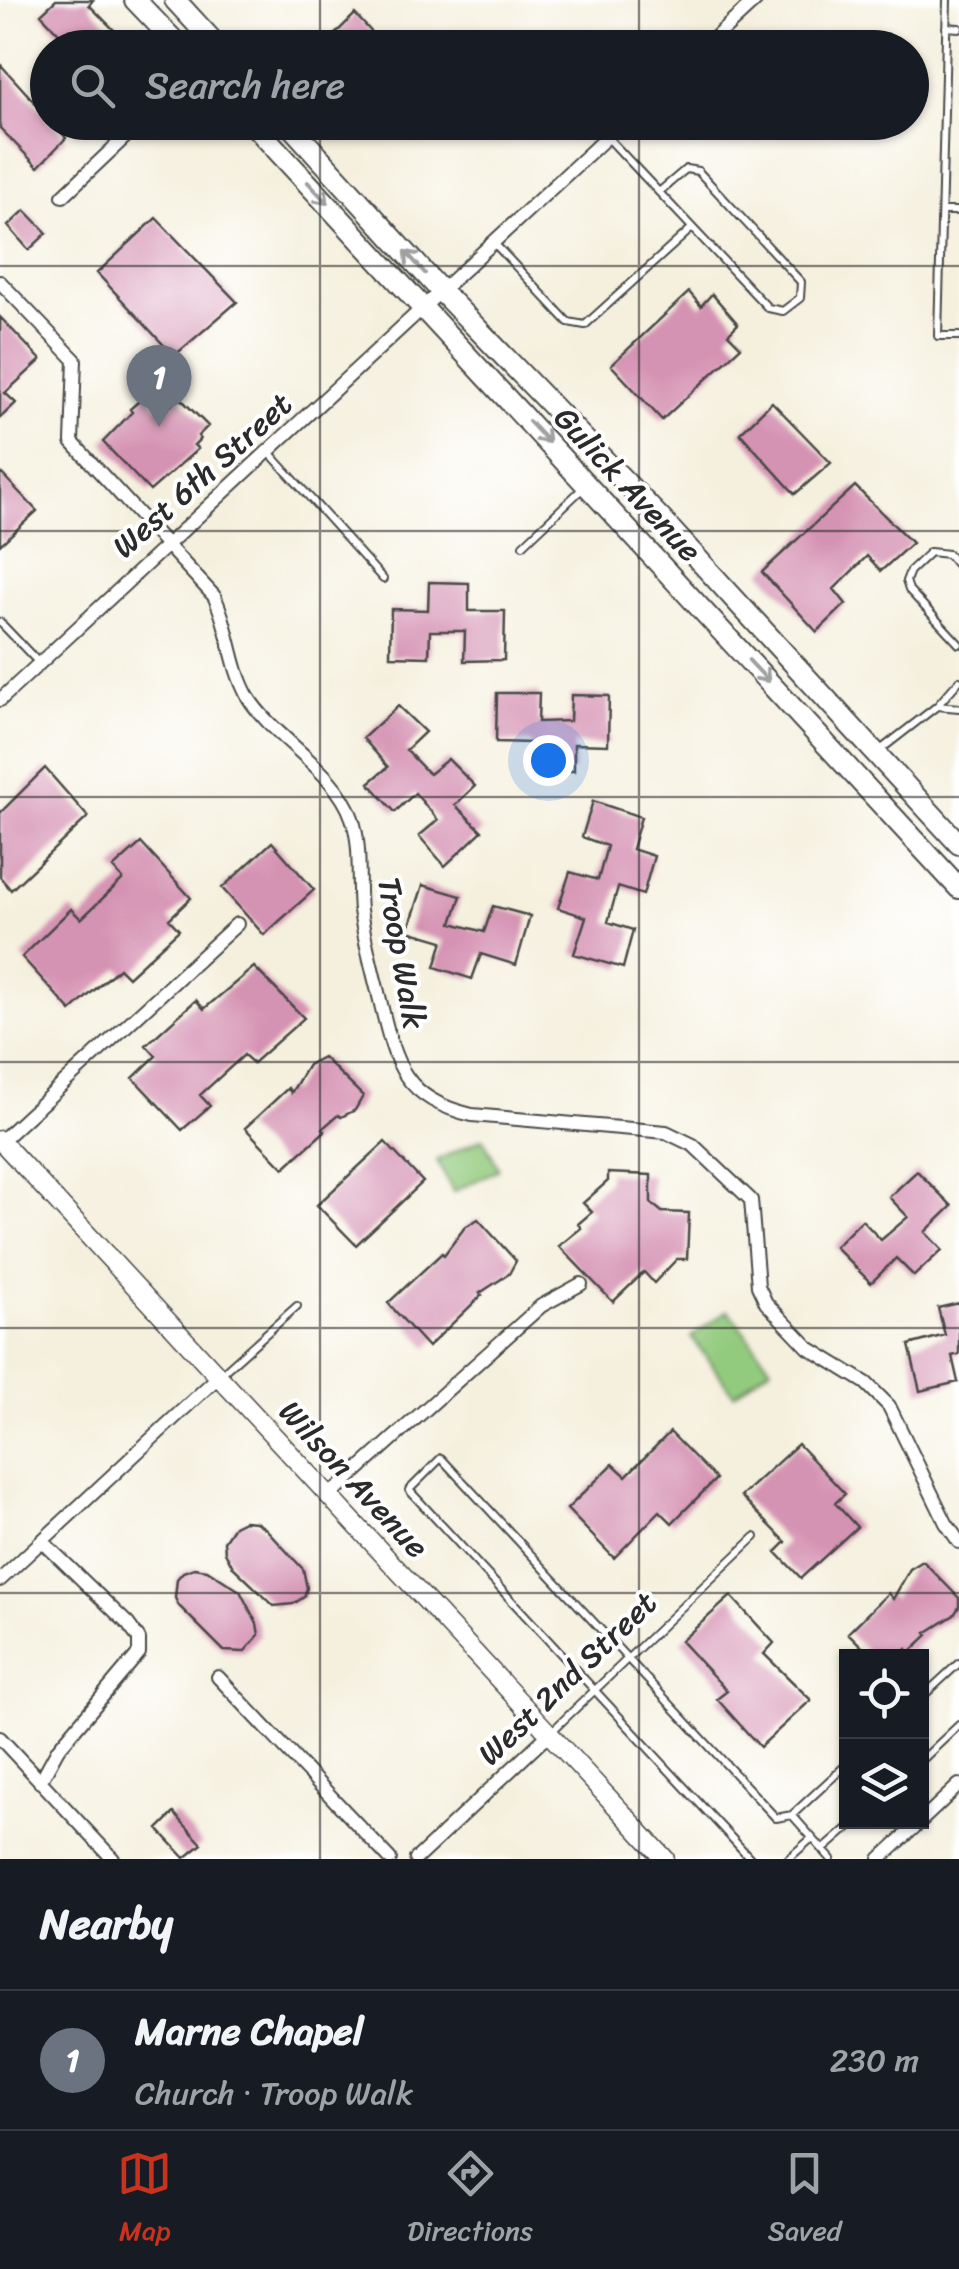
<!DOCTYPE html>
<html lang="en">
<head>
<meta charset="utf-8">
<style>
	body { margin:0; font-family:Sriracha,sans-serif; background:#242831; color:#f1f3f6 }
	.controls { position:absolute; right:30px; bottom:30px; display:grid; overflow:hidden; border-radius:0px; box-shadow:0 2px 8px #0004 }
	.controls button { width:90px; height:90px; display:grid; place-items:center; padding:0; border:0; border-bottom:2px solid #363941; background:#171b24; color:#f1f3f6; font:50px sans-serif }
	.you { position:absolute; left:548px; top:760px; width:35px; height:35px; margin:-25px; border:8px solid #fff; border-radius:50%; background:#1a73e8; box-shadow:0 0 0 15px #1a73e833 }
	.badge { display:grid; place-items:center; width:65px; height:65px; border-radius:50%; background:#c8321e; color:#fff; font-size:32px; font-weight:700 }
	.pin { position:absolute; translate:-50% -82px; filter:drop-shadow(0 2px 5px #0008) }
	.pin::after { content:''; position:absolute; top:52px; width:35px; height:30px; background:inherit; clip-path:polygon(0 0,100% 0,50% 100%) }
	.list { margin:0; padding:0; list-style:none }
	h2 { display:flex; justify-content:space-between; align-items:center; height:130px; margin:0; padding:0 40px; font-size:42px }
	h2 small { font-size:32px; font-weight:400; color:#9ea1a6 }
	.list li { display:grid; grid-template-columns:65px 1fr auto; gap:30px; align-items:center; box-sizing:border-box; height:140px; padding:0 40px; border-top:2px solid #363941 }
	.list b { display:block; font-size:38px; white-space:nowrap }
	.list p { margin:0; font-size:32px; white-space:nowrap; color:#9ea1a6 }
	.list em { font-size:32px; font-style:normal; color:#9ea1a6 }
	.icon { flex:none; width:55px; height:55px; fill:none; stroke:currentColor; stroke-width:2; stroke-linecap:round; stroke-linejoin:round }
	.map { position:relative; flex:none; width:959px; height:1859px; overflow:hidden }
	.search { position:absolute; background:#171b24; box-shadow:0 2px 8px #0004; left:30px; right:30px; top:30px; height:110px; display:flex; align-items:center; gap:25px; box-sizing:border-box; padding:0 35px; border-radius:55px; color:#9ea1a6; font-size:38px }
	.sheet { height:270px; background:#171b24 }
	nav { display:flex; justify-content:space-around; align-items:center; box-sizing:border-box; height:140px; border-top:2px solid #363941; background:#171b24; font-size:28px; color:#9ea1a6 }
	nav a { display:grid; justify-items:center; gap:5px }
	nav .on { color:#c8321e }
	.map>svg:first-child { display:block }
	.green { fill:#93cb7e; stroke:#5f7b54; stroke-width:2.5 }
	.building { fill:#d593b3 }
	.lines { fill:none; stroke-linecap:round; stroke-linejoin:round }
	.lane-casing { stroke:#494946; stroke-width:10 }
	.street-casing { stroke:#494946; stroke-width:16 }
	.secondary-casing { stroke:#494946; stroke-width:21 }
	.primary-casing { stroke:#494946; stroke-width:24 }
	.lane { stroke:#fff; stroke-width:6 }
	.street { stroke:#fff; stroke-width:12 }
	.secondary { stroke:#fff; stroke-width:18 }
	.primary { stroke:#fff; stroke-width:20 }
	.oneway { stroke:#a0a0a0 }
	.grid { fill:none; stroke:#2b2b2b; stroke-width:2.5; stroke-opacity:0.55 }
	.labels { text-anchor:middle; stroke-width:8; stroke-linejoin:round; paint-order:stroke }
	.street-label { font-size:32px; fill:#2b2b2b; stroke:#fff }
</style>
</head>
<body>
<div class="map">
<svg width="959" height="1859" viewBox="0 0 959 1859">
	<rect width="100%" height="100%" fill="#fff"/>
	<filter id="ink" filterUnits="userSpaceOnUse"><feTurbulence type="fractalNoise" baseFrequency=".01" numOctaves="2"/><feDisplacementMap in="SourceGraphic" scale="20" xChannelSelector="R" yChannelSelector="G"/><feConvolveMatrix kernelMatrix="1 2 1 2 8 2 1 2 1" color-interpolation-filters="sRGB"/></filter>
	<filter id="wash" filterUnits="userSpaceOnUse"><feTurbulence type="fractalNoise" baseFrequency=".0048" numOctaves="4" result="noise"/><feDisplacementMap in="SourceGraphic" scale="40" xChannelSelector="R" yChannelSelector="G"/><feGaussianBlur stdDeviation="2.25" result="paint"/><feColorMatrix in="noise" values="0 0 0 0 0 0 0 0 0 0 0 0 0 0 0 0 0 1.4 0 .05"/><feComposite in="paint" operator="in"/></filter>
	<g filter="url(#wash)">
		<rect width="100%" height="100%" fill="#f5f0de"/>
		<path class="green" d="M483,1138L499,1169L453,1192L437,1160Z
			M728,1310L771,1367L734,1394L691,1337Z"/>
		<g id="blocks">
			<path class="building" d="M56,0H93L89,5L132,48H84L73,37L68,43L41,14Z
				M355,14L386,48H341L332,37Z
				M0,64L48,117V122H53L66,138L38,167L0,128Z
				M25,210L47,233L29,250L8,226Z
				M156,218L237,302L174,356L97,273Z
				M689,292L701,306L712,294L738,324L728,334L741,347L662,420L611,365Z
				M0,317L41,360L5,393L16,403L0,418Z
				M147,394L158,408L160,405L166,410L179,397L208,426L198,436L200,439L194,445L198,449L150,491L103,442L132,412L130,409Z
				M772,402L831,463L795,494L740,433Z
				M0,472L37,511L0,545Z
				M855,486L912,543L881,571L867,556L834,589L846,604L817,632L762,572Z
				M429,582L469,583V611H505L504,660L464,661L465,631H430L429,657L390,656L391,609L428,610Z
				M497,693H539L538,722L570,721L571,695L609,696L608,745L574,744V771H533L532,743L496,742Z
				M398,706L425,732L406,750L429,774L448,759L475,786L455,805L482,831L445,866L419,836L438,820L415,793L395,812L369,783L388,767L363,738Z
				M45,768L88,817L11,890L0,877V813Z
				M593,801L641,817L632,849L654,856L643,895L618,887L608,922L633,930L623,968L574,954L586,917L558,908L570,872L598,880L607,846L582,837Z
				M272,842L314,890L264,935L222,888Z
				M141,843L191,898L169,919L179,930L128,977L119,968L71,1011L22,957L71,909L81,919L123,879L113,868Z
				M423,885L461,896L452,923L484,932L493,906L530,916L516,965L481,954L472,979L435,967L443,941L408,931Z
				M254,967L304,1018L253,1063L244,1055L200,1095L210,1106L182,1130L133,1078L156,1056L146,1045L196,1000L204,1009Z
				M323,1057L363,1096L355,1110L341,1117L338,1115L323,1128L325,1131L284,1168L245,1128L288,1088L291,1093L308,1065Z
				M385,1142L423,1182L356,1245L317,1205Z
				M917,1171L952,1206L925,1232L942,1250L914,1276L896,1258L871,1283L835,1247L862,1220L881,1240L908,1217L889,1197Z
				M608,1173L651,1175V1203L662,1212L689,1213L687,1259H677L654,1283L644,1272L613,1302L559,1246L581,1228L578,1224L592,1212L583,1203L608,1181Z
				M478,1219L516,1261L509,1274L480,1293L482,1295L428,1347L388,1303L442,1253L444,1255L465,1227Z
				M959,1303V1354L952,1356L958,1382L920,1391L909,1345L945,1335L938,1308Z
				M670,1432L716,1479L672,1523L660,1511L614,1558L567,1509L613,1464L626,1476Z
				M798,1444L845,1494L835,1503L857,1527L801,1578L776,1552L786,1542L741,1496Z
				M244,1521L256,1522L266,1529L303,1569L307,1588L304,1597L293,1604L274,1606L233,1567L225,1552L224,1541L234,1526Z
				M923,1561L959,1598V1607L954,1615L926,1633L928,1635L909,1653L907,1649L900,1656H871L848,1633L888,1593L893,1599L910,1569Z
				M194,1568L207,1570L240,1591L257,1624L259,1635L244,1652L224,1651L179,1606L175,1598L177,1579L183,1572Z
				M731,1596L774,1643L764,1654L811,1700L760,1747L717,1699L727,1691L681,1641Z
				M174,1813L202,1844L185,1858L158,1829Z"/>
		</g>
	</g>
	<g filter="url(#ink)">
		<use href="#blocks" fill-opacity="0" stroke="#494946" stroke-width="2.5"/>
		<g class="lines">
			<g class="lane-casing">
				<path id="lane" d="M947,0L938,336H959
					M946,27L959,28
					M607,137L768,308L783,311L800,298L801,282L698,171L686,169L659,192
					M942,211H959
					M493,242L568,322L585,325L692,228
					M268,451L383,579
					M523,545L584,487
					M959,567L948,554L930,552L910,571L906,581L909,590L959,644
					M0,622L38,662
					M937,706L959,708
					M879,751L937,706L959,681
					M221,1374L297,1306
					M922,1697L959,1663
					M550,1733L755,1537
					M922,1760L959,1725
					M823,1850L855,1822
					M751,1859L409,1490L441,1458L776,1818L792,1815
					M788,1859L812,1838
					M831,1859L792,1815L846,1765"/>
			</g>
			<g class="street-casing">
				<path id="street" d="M704,48L756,0
					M63,196L141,122
					M0,282L75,360L72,442L214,596C230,628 230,665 248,697C273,738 336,770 352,818C362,847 357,880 360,910C364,938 371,965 378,992C394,1057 398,1098 472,1115L666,1132L693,1145L751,1200L758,1286L766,1303L809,1348L866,1383L889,1406L946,1523L959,1542
					M0,700L623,122
					M1,1141L237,924
					M330,1495L541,1306L581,1284
					M0,1580L217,1378
					M218,1677L390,1859
					M0,1738L113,1859
					M40,1782L58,1749L139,1653V1639L128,1624L42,1541
					M922,1820L959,1785
					M416,1859L549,1734
					M880,1859L920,1822"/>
			</g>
			<g class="secondary-casing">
				<path id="secondary" d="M0,1140C221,1381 443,1620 665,1859"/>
			</g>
			<g class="primary-casing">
				<path id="primary" d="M135,0L181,48
					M175,0L219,48
					M251,122L959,888
					M287,122L441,291L663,521L959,844"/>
			</g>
			<use href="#lane" class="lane"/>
			<use href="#street" class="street"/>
			<use href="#secondary" class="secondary"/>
			<use href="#primary" class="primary"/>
		</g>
		<defs><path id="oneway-shaft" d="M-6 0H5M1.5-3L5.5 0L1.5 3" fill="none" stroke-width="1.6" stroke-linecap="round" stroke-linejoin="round" transform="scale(2.5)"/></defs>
		<g class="oneway">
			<use href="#oneway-shaft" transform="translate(318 193) rotate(47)"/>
			<use href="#oneway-shaft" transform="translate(415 262) rotate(-132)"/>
			<use href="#oneway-shaft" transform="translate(539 432) rotate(47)"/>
			<use href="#oneway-shaft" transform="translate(759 671) rotate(47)"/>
		</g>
	</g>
	<path class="grid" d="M320,0V48M639,0V48M320,122V1859M639,122V1859M0,266H959M0,531H959M0,797H959M0,1062H959M0,1328H959M0,1593H959"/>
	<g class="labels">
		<g class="street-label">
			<text transform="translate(202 475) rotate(-42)" y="11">West 6th Street</text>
			<text transform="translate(628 484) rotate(47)" y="11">Gulick Avenue</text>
			<text transform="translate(402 953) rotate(80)" y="11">Troop Walk</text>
			<text transform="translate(354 1479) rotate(47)" y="11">Wilson Avenue</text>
			<text transform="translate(567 1678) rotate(-44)" y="11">West 2nd Street</text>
		</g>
	</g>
</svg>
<div class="controls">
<button><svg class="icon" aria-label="locate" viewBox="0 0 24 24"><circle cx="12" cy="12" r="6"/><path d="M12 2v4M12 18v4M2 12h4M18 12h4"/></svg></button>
<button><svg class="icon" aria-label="layers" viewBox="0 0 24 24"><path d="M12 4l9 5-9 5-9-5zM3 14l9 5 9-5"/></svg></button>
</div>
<div class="you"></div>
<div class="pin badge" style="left:159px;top:427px;background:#6b7280">1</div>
<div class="search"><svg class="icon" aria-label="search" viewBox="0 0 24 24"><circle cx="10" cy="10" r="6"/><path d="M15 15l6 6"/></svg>Search here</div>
</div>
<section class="sheet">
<h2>Nearby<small></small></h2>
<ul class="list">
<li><span class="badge" style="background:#6b7280">1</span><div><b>Marne Chapel</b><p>Church · Troop Walk</p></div><em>230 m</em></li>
</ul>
</section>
<nav>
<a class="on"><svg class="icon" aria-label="map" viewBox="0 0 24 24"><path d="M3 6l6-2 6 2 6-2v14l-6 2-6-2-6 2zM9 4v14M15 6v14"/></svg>Map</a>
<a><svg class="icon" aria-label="directions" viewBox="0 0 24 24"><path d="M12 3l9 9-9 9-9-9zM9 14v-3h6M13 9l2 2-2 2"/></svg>Directions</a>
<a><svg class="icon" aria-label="saved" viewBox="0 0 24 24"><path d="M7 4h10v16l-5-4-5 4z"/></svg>Saved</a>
</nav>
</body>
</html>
